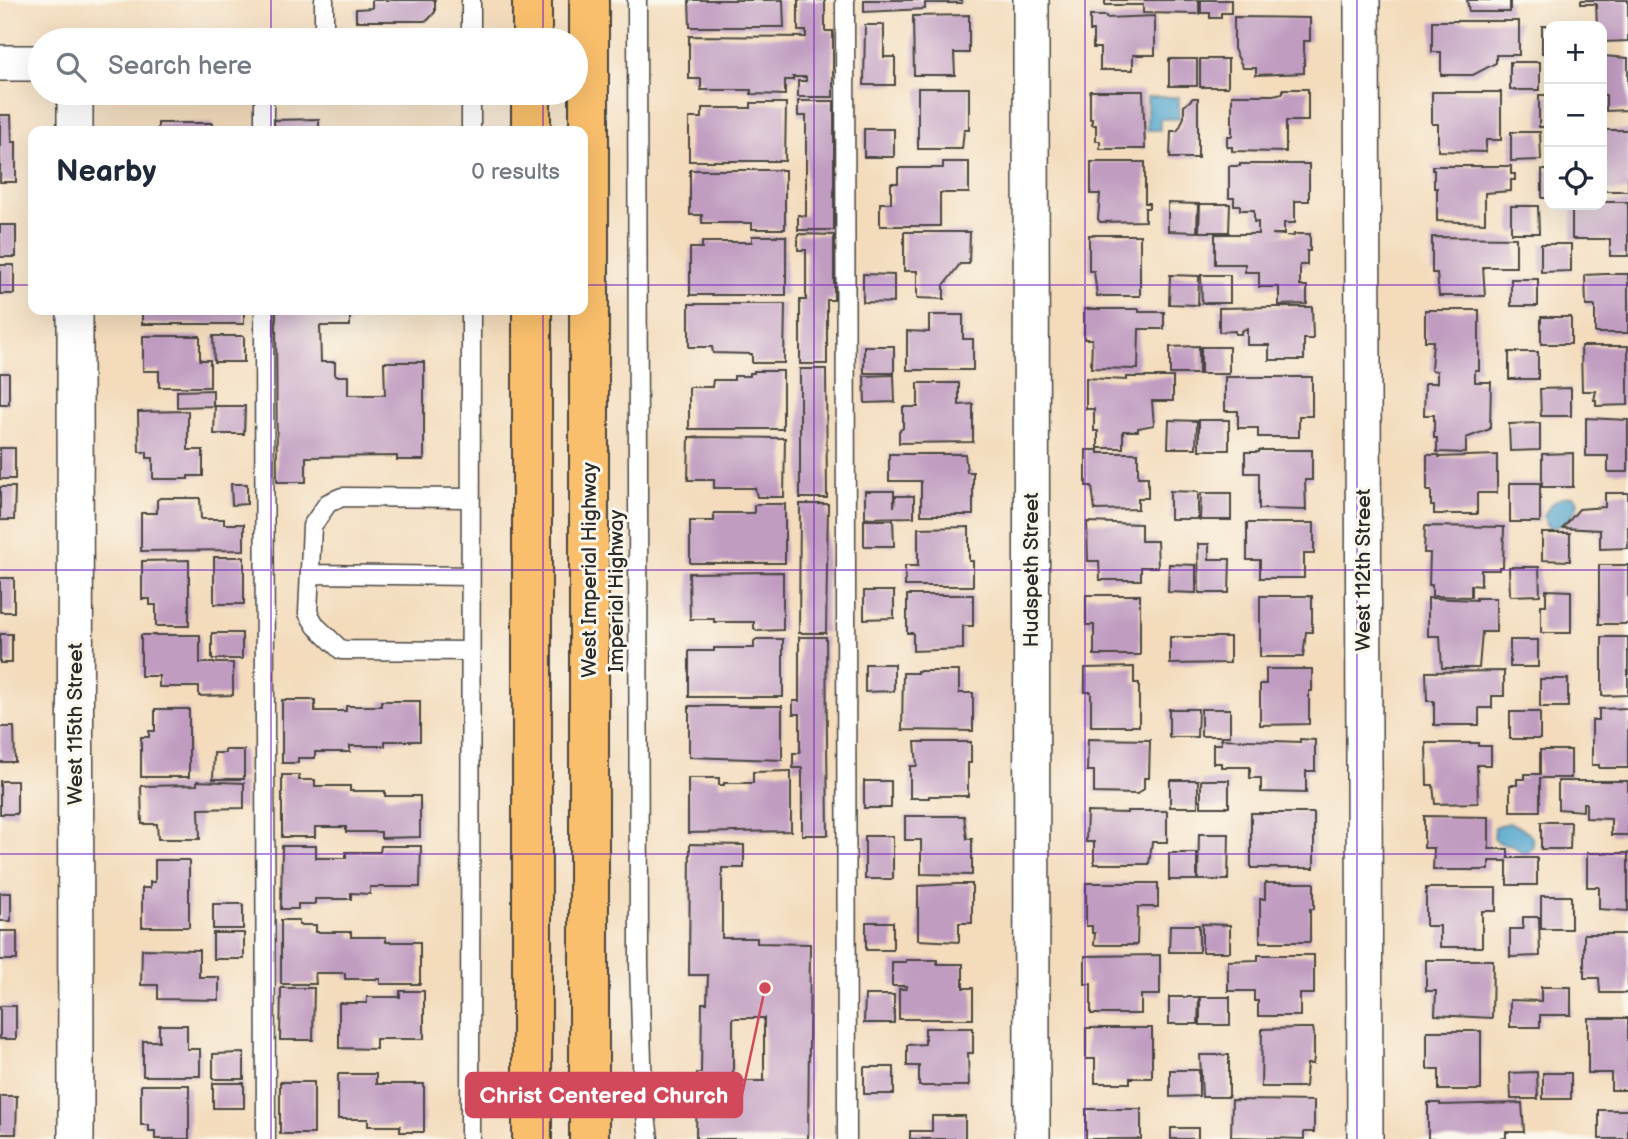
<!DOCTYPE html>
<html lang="en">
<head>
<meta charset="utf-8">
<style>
	body { margin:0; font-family:"Balsamiq Sans",sans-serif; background:#f6f6f7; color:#1f2937 }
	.controls { position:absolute; right:21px; top:21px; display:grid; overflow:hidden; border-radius:14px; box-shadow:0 7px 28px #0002 }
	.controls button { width:63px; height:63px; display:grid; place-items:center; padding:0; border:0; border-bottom:2px solid #e0e1e3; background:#fff; color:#1f2937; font:35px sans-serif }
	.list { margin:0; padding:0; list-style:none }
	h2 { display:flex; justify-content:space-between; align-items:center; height:91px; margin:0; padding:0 28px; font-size:30px }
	h2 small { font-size:23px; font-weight:400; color:#747a83 }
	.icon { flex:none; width:38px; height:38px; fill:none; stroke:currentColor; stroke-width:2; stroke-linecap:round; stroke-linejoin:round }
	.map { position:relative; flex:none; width:1628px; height:1139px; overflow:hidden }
	.search { position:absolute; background:#fff; box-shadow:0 7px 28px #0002; left:28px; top:28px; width:560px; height:77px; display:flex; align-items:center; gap:18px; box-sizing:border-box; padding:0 24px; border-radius:38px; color:#747a83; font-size:26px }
	.panel { position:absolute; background:#fff; box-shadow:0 7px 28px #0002; left:28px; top:126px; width:560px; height:189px; border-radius:14px }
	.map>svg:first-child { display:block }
	.water { fill:#51a4cc; stroke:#3e687c; stroke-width:2 }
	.building { fill:#c09cc1; fill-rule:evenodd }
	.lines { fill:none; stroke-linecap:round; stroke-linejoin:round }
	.lane-casing { stroke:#494541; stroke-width:21 }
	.street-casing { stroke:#494541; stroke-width:38 }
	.primary-casing { stroke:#494541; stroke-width:42 }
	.lane { stroke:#fff; stroke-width:18 }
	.street { stroke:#fff; stroke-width:35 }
	.primary { stroke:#f9bf6c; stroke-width:38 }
	.grid { fill:none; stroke:#7b2cbf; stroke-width:2; stroke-opacity:0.55 }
	.labels { text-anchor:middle; stroke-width:6; stroke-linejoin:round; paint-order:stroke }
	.street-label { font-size:21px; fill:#2b2b2b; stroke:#fbf7ec }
	.leader { fill:none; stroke:#d1495b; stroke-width:2.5 }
	.callout-dot { fill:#d1495b; stroke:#fbf7ec; stroke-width:2.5 }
	.callout { fill:#d1495b; stroke:#d1495b; stroke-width:2.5 }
	.callout-label { font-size:23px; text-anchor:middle; font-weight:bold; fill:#fff }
</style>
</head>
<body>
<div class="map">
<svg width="1628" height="1139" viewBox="0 0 1628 1139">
	<rect width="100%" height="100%" fill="#fbf7ec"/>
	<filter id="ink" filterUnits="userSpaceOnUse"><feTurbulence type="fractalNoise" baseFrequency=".0143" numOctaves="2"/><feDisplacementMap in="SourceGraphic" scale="14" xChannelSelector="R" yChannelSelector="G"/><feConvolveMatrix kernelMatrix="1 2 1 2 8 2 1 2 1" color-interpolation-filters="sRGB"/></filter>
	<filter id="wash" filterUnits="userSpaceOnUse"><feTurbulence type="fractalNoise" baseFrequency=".00686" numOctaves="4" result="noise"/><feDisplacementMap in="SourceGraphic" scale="28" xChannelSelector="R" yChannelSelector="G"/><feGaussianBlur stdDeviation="1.57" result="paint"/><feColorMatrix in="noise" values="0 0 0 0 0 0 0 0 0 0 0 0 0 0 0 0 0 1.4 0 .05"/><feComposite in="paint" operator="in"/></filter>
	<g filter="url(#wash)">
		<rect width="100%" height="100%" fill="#f3dbbc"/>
		<path class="water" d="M1147,97H1179V119H1160V130H1147Z
			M1573,496L1578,501C1577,513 1563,527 1551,528L1546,525L1544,516C1549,504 1559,496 1573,496Z
			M1509,823C1522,827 1543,838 1528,853H1522L1513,845L1500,843L1494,838L1495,827Z"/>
		<g id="blocks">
			<path class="building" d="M372,0H435V12L428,20L424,21H356V9L372,8Z
				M689,0H783L784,27H690Z
				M798,0H825V31H833V97H798V81H806V77H793V80H785V95L751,94V90H701V79H689V36L806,37V31H798Z
				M864,0H962V3H925V9L864,12Z
				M1105,0H1199V14L1143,13V5H1105Z
				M1201,0H1231V13H1221V18H1210V13H1201Z
				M1467,0H1510V12H1469Z
				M1581,0H1628V41L1602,42V26H1597L1596,4H1581Z
				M969,15V53H954L955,75H914L913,16Z
				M1090,16H1106V18L1155,16V55H1133V70H1100V48H1093V31H1090Z
				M1234,17L1310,18V41H1304V73L1256,75V68H1243L1234,49Z
				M1432,21H1519V55H1496V63L1473,75H1441V52H1432Z
				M865,25H884V57H895V85H864Z
				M1542,26H1549V53H1542Z
				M1602,56L1628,58V110L1606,111V95H1602Z
				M1169,59H1197V86H1169Z
				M1200,59H1228V87H1200Z
				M1510,62H1540V90H1510Z
				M918,88H969V130H964L962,149H918Z
				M1283,89H1308V121H1286V152L1232,151V147H1227V136H1232V95H1273L1283,93Z
				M1090,91H1143L1145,149H1100V141H1096V125H1092V119H1090Z
				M1432,92H1501V140H1486V152L1438,151V124H1432Z
				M1539,95H1549V127H1539Z
				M1193,98H1198V158H1170L1171,131H1177L1180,127L1184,117V106Z
				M798,101H834V230H798V215L806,216V116H798Z
				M751,103H786L785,161H689V118H702V108H751Z
				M0,115H11L12,142H16V182H0Z
				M319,119V131H274V120Z
				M158,123H212V131H158Z
				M864,129H894V157H864Z
				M1602,130H1628V191H1602Z
				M1511,132H1540L1541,160L1511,161Z
				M943,162H969V193H940V226H880V203H891V183H898V168H943Z
				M1091,162H1145V203H1149V208H1145V221L1100,222L1098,219L1100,194H1091Z
				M1240,164H1309V201H1295V223H1284V234H1272L1294,236V234H1310V251H1307V265H1300V286H1307V304L1279,305V287H1259V272H1245V264H1215V234H1258V222H1254V210H1240V205H1234V198H1229V166H1240Z
				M1432,166H1511V174H1515V180H1511V191L1485,193V223L1437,221V188H1434V170H1432Z
				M690,170H785V229H752V223H702V215H690Z
				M1542,170H1549V198H1542Z
				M1602,202H1628V256H1610V239H1572V205H1602Z
				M1168,203L1198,204L1197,232L1168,231Z
				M1200,204H1230L1229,232H1199Z
				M1511,206H1538L1539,233H1511Z
				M0,225H16V257H0Z
				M904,232H970L969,264H960L944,285V299L917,298V271H904Z
				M798,234L834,235V300H827V364H800V300H806V250H798Z
				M1089,235H1140V296H1097L1094,271H1089Z
				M752,236H786V295H690V248H702V242H752Z
				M1432,237L1516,238V267H1483L1485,296H1439L1437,273H1432Z
				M1541,244H1571V271L1541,272Z
				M0,265H14V294H0Z
				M863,274L894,275V303L863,302Z
				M1605,274H1628V333H1595V306H1586L1585,275Z
				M1170,275L1199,276L1198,305L1169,304Z
				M1201,275H1230V303H1202Z
				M1511,279H1538V306H1511Z
				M689,304H785L784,363H752V354L713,353L712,347H689Z
				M1274,307H1312L1313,339H1304V360H1269V345H1247V328L1241,331V334H1235V331L1219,332V308Z
				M1084,309H1139V312H1164V329H1139L1138,369L1091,368L1092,339H1084Z
				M142,310H244V324H142Z
				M276,310H350V326H320L321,362H335V376H348V395H385L384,362H424V460H397V456L306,457V482H277Z
				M1425,310H1479V370H1475V382H1491L1490,429L1466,438V453L1437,452V438H1434V415H1424L1425,383H1437V371L1431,370L1433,341H1425Z
				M929,315H963V339H973V370H907V331L929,332Z
				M1541,317H1571V344H1541Z
				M143,336H200V360H210V387H159V371H143Z
				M213,336H244V362H214Z
				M864,346H894V373H864Z
				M1199,346V374H1170V347Z
				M1581,346H1628V405L1596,406V400H1594L1596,391H1582Z
				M1201,347H1229V374H1201Z
				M1509,352H1538V379H1509Z
				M800,369H826L827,498H800Z
				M754,371H783V429H689V387H712L713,380H734V376H750V373H754Z
				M0,373H9V404H0Z
				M894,375L895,402L865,403L864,376Z
				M1127,377H1173V401H1152L1154,425L1138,428V431H1123V448H1098V431H1094V409H1086V378L1127,380Z
				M1225,377H1312V416H1299V437H1258V428H1238V411H1225Z
				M918,383H959V405L973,404V442L899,443V431L903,428V407H918Z
				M1571,388V416H1541L1540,389Z
				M213,390V406L177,407V391Z
				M215,406H245L244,434H214Z
				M188,411V450H203V476H188V479H153V458H147V452H139L138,412Z
				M1586,418L1628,420V472H1608V456H1586Z
				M1169,420L1197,421L1196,448H1168Z
				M1199,420H1229V450H1199Z
				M1540,423V450L1510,451L1509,424Z
				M689,437L785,438L784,497H757L755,488H714V480H688Z
				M0,448H15V479H0Z
				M1086,450H1098V453H1138V477H1148V498H1138V509L1095,510L1092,486H1086Z
				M1259,450H1312V480H1305L1306,510L1259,509V473H1245V452H1259Z
				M1573,453V487H1542V454Z
				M889,454H965L967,472H973V515H921V481H889Z
				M1427,455H1439V457L1497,455V493H1477V514H1434V506H1431V491H1427Z
				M1510,483H1540V522H1510Z
				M231,484H247V504L232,505Z
				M0,487H15L14,520H0Z
				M865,491H894V507L895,496H914V517L865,518Z
				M1170,491L1198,492V519H1170Z
				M1201,493H1231V520H1200Z
				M1605,493H1628V548L1600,549V530L1563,528L1579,509L1605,507Z
				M160,498H200L201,519H224V524H244V550L141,551V513H157V500Z
				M757,504H785V563H690V521H714V513H754V506Z
				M800,504H828L826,633H799Z
				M864,520H893L894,546H864Z
				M1087,522L1141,524V541H1157L1158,567H1141V580H1100L1099,561H1088Z
				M1247,523H1314V554H1304V578H1260V560H1247Z
				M1425,526L1504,527L1503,567H1499V570H1481V586L1471,585V597L1432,596V585H1429L1430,553H1424Z
				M969,527V561H973V586H905V566H918V528Z
				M1542,533H1570V561L1542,560Z
				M1198,544H1209V559H1230L1229,593H1199Z
				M214,557H244V604H214Z
				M189,560V626H156V605H150V599H142V561Z
				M1169,564L1196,565V593L1168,592Z
				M1599,565H1628V624H1599Z
				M1509,567H1539L1540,595L1510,596Z
				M783,572V630L757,631L754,628V622H714V619H690L689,573Z
				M0,578H14V612H0Z
				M1546,590L1571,591V633H1541V605H1546Z
				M864,591H894V618L864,619Z
				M907,595H973V626H963V649L913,651V633H907Z
				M1086,595H1140V655H1094V625H1086Z
				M1260,596H1312V632H1306L1303,657H1260Z
				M1428,598L1476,600V598H1496V632H1482L1479,668H1442L1440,636H1428Z
				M212,633H242V659H212Z
				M0,634H12V663H0Z
				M141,635H200V663H233V695L199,696V687H159V676H141Z
				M799,637H826L828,835H802V768H793V753H800V714H793V701H799Z
				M1170,637H1230V663L1170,664Z
				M1602,637H1628V695L1602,696Z
				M757,639H783V697H689V651H714V648H754V641Z
				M1510,640H1538V667H1510Z
				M865,664H894V691L865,692Z
				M1134,667V683H1139V726H1091V692H1085V668Z
				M1266,669H1312V691H1309V724L1260,725V684H1266Z
				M917,671H959V693H973V731L902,730L903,673H917Z
				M1504,671V696H1492V708H1479V725H1434V701H1427L1426,672Z
				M1540,679H1568V707H1540Z
				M282,700H315V711H346V706H381V701H420V741H385V746H350V752H315V758H298V763H282Z
				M689,706H782V760L689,757Z
				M1628,708V768H1599V765H1592V720H1599V709Z
				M155,709H189V777H141V737H149V731H155Z
				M1169,709H1198L1197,737H1169Z
				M1201,709H1230V736H1201Z
				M1510,712H1540V739H1510Z
				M0,727H14L15,762H0Z
				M1088,739L1150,740L1149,778H1144V789L1137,794L1094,793V771H1087Z
				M1221,739L1300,742V739L1315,740V771H1306V793L1261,792V778H1250V767H1221V763H1213V744H1221Z
				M915,742H971V763H968V796H929V798H910V766H917Z
				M1426,743H1478V746H1491V765H1477L1478,803L1435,804L1433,785H1427Z
				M225,750H244V779H213L214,753H225Z
				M1540,750H1571V778H1540V811H1510V785H1517V779H1525V774H1540Z
				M791,771V831L688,833V778H719V785H724V783H753V772Z
				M282,775H299V780H315V786H350V791H385V796H420V837L381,838V832H346V827H315V837H282Z
				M1170,780H1198V807H1170Z
				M1201,780H1229V807H1201Z
				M0,781H17V814H0Z
				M197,781L244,783V808L199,809L200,839H158L157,824H142L141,786L197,785Z
				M864,781H891V808H864Z
				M1558,781H1628V835H1611V819L1586,818V803H1583V811L1558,809Z
				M1127,811H1167V842H1152L1149,864H1094V842H1086L1087,812L1127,813Z
				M1251,813H1314V868H1251Z
				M905,816H964L967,839H972V875L921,874V840H905Z
				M1424,816L1489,817V849H1508V858H1537V885H1507V861H1489V870H1433L1434,848H1424Z
				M1541,822H1571L1570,849H1541Z
				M1199,834H1229L1228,880H1198Z
				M865,836H893V879H865Z
				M690,844L744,845V868H722V938H757V943L810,944L808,1139H696L697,1073H701L702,1003H707L708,975H689ZM733,1018H764V1081H733Z
				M282,846H316V858H346V852H380L381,846H421L420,887H370V894L351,893V899H315V904H298V909H281Z
				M1169,853H1197V880H1169Z
				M1587,853H1628V911L1599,909V887H1587Z
				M155,860H189V927H142V888H150V882H155Z
				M1086,883H1158V907H1138L1137,945H1094L1095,933H1092V926H1086Z
				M1265,883H1314V909H1310V942H1260V899H1265Z
				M957,884H972V923H959V942L918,940V886Z
				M1426,888H1496V911H1482V947H1440V926H1426Z
				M0,893H11V921H0Z
				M1541,896H1571V929H1541Z
				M213,904H243V929H213Z
				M1523,917H1539L1540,956L1510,957V929H1523Z
				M281,920H299V925H316V932H351V937H386V942H420V984H380V979H345V973H315L316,984H281Z
				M866,922H893V950H866Z
				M1202,924L1230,925V952H1202Z
				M1170,925H1199V952H1169Z
				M0,931H17V960H0Z
				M213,933H244V959H213Z
				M1584,934H1628V993H1600L1599,978H1584Z
				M142,949L199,950V977H219V1000L158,999V985H141Z
				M1160,955V995H1141V1014H1091V984H1085V956Z
				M1258,955H1314V994H1300V1016H1258V1001H1254V991H1228V961L1258,960Z
				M906,960H937V964H963V988H973V1019H899V989H906V986H892V962H906Z
				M1426,960H1493L1492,1018L1435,1015L1436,991H1426Z
				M1541,987H1571V1015H1540V1027H1510V1000L1541,1001Z
				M281,988H314L313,1040H280Z
				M400,991H424V1039H376V1049L339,1048V1003H367V997H400Z
				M865,995H894V1023H864Z
				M1169,997H1199L1198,1024H1169Z
				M1200,997H1230V1025H1200Z
				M0,1006H16V1039H0Z
				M1588,1018H1628V1090H1611V1073H1588Z
				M159,1025H187V1049H200V1076H143V1041H159Z
				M925,1028H973V1053H968L969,1086H919V1066H907V1045L925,1044Z
				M1086,1028H1152V1078H1130V1083H1095V1059H1086Z
				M1301,1028H1313L1314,1034V1058L1313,1064H1307L1305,1087H1261L1262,1029Z
				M1427,1031H1481V1090H1439V1069H1427Z
				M244,1053V1079H213V1054Z
				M1200,1055H1229V1097H1202Z
				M864,1067H894V1094H864Z
				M1170,1070H1199V1096L1170,1097Z
				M1537,1072L1538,1099H1511L1510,1073Z
				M1543,1073H1571V1099H1543Z
				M338,1074H376V1084H424V1132H400V1126H368V1119H338Z
				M280,1082H314V1134H280Z
				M213,1083H244V1108H213Z
				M141,1085H189V1139H155V1131H149V1125H141Z
				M0,1096H17L16,1134H0Z
				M1232,1100L1314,1101V1132H1304V1139L1231,1137Z
				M1428,1103H1440V1105L1522,1103L1524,1132H1506V1138L1499,1139H1428Z
				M1086,1109H1141V1139H1086Z
				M1599,1110H1628V1139H1599Z
				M932,1116H965V1139H910V1131H932Z
				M1171,1128H1198V1139H1171Z"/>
		</g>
	</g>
	<g filter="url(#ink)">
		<use href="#blocks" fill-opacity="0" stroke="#494541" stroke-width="2"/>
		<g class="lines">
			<g class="lane-casing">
				<path id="lane" d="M471,0V40
					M637,0L639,964L643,1092L649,1139
					M845,0L847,1139
					M324,40V0
					M264,93V131
					M471,131V93
					M264,310L266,1139
					M470,498L342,497L328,503L312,526L308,613L316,626L341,650L470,651
					M310,574L470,576
					M470,1139L471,310"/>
			</g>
			<g class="street-casing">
				<path id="street" d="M1031,0L1032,1139
					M1362,0L1365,1139
					M0,63H40
					M75,93V131
					M75,310L76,1139"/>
			</g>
			<g class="primary-casing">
				<path id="primary" d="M532,40V0
					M531,93V131
					M532,310V1139
					M589,1139V0"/>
			</g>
			<use href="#lane" class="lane"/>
			<use href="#street" class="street"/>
			<use href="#primary" class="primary"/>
		</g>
	</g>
	<path class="grid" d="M271,0V40M543,0V40M814,0V1139M1085,0V1139M1357,0V1139M271,93V131M543,93V131M0,285H33M583,285H1628M271,310V1139M543,310V1139M0,570H1628M0,854H1628"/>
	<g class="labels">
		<g class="street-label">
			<text transform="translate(589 570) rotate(-90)" y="7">West Imperial Highway</text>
			<text transform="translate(1031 570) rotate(-90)" y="7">Hudspeth Street</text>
			<text transform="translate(1363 570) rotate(-90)" y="7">West 112th Street</text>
			<text transform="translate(616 591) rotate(-90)" y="7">Imperial Highway</text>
			<text transform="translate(75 724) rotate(-90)" y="7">West 115th Street</text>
		</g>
	</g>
	<path class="leader" d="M765 988L742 1095"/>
	<circle class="callout-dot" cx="765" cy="988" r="7"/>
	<rect class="callout" x="466" y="1073" width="276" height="44" rx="7"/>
	<g class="callout-label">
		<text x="604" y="1103">Christ Centered Church</text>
	</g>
</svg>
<div class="controls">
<button>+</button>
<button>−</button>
<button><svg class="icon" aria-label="locate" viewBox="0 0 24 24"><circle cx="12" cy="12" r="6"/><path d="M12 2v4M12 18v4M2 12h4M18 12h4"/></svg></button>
</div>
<div class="search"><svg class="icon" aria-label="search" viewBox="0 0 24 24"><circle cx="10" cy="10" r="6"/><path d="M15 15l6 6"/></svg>Search here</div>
<section class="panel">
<h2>Nearby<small>0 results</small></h2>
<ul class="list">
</ul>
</section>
</div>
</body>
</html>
